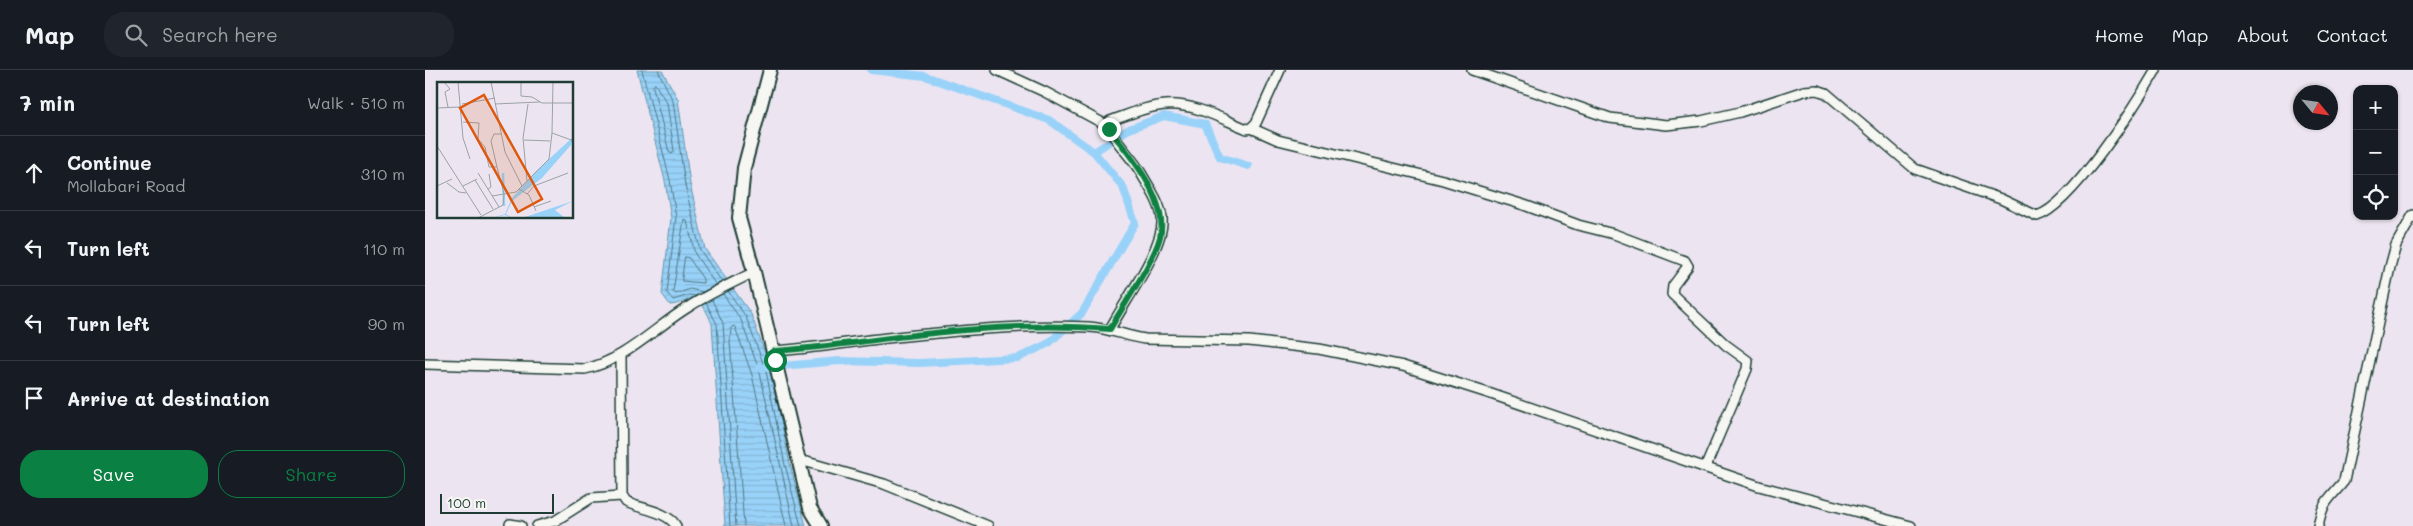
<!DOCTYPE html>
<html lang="en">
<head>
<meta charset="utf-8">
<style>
	body { margin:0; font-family:Mali,sans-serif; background:#20242c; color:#f1f3f6 }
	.controls { position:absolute; right:15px; top:15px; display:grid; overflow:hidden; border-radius:10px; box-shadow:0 1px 4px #0004 }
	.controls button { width:45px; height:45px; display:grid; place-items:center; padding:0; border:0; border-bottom:1px solid #363941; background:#171b24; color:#f1f3f6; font:25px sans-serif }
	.compass { position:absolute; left:1868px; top:15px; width:45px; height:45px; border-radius:50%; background:#171b24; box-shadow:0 1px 4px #0004; rotate:119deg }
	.scale { position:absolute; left:15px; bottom:12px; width:114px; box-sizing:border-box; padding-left:5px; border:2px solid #1f3d34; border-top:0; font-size:14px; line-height:18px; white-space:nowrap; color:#1f3d34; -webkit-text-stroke:4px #f6f6f2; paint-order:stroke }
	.stop { position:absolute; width:15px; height:15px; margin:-11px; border:4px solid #0b8043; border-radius:50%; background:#fff }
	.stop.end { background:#0b8043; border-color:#fff; box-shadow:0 1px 5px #0008 }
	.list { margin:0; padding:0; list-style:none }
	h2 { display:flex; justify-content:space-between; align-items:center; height:65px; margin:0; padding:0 20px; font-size:21px }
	h2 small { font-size:16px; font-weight:400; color:#9ea1a6 }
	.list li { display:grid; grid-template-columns:32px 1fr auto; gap:15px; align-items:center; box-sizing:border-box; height:75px; padding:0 20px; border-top:1px solid #363941 }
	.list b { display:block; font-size:19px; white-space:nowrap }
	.list p { margin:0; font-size:16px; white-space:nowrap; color:#9ea1a6 }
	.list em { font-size:16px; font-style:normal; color:#9ea1a6 }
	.actions { display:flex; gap:10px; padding:15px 20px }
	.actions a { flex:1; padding:11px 0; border:1px solid #0b8043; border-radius:20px; text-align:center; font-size:18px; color:#0b8043 }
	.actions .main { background:#0b8043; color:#fff }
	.icon { flex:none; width:28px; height:28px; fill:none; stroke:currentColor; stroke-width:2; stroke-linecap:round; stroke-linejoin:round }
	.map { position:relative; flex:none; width:1988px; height:456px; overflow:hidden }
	header { display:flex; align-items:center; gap:30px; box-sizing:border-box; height:70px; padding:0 25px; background:#171b24; border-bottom:1px solid #363941 }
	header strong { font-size:24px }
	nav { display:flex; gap:28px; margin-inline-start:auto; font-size:18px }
	.search { width:350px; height:45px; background:#20242c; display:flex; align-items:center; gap:12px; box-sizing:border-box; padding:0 18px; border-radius:20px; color:#9ea1a6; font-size:19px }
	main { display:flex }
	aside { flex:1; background:#171b24 }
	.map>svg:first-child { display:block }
	.water { fill:url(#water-rules); stroke:#6896aa }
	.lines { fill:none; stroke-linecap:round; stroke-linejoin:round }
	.shore { stroke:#507983; stroke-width:1 }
	.canal { stroke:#99d2f9; stroke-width:8 }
	.street-casing { stroke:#1f3d34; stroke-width:12 }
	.secondary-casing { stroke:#1f3d34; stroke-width:16 }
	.street { stroke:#f6f6f2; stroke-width:9 }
	.secondary { stroke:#f6f6f2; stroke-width:12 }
	.route { stroke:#0b8043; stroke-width:6 }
	.inset-river { fill:none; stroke:#99d2f9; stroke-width:2.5 }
	.inset-road { fill:none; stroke:#9aa2a5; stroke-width:1 }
	.view { fill:#de580e; fill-opacity:0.15; stroke:#de580e; stroke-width:2.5 }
	.inset-edge { fill:none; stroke:#1f3d34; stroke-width:2.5 }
</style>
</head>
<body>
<header>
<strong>Map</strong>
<div class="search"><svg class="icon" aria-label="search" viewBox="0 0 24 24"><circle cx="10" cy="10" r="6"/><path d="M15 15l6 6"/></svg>Search here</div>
<nav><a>Home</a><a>Map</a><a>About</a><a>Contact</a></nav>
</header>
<main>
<aside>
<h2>7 min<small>Walk · 510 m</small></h2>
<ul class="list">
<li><svg class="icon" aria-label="ahead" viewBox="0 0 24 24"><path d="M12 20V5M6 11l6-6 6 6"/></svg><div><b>Continue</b><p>Mollabari Road</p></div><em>310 m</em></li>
<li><svg class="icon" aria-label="left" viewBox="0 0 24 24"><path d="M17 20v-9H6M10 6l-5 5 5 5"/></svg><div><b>Turn left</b></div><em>110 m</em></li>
<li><svg class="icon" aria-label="left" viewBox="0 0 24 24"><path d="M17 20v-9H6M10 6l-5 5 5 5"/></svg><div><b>Turn left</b></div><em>90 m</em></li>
<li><svg class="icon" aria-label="arrive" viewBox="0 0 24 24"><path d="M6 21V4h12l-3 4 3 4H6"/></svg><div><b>Arrive at destination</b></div></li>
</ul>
<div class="actions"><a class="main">Save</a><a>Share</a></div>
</aside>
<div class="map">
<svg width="1988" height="456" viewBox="0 0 1988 456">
	<defs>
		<pattern id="water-rules" width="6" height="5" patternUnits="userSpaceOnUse" patternTransform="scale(1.25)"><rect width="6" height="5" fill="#99d2f9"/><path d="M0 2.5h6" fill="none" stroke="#83b5d6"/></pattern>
	</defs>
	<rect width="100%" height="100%" fill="#ece5f1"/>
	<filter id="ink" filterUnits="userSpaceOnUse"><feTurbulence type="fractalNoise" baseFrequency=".02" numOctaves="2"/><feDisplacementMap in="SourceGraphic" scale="10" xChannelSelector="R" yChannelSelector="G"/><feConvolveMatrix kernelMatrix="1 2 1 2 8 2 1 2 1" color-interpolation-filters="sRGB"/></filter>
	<g filter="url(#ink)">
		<path class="water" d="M212,0H237L253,29L265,114L280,179L326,244L346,300L365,394L381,456H300L287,254C283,245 278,229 265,230C258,231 253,235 245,235L237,224L246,148L240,111Z"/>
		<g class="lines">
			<path class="shore" d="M217,0L245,110L251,147L242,223L248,230L264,225L271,226
				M233,0L248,31L260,115L275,180L297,212
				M230,14L242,33L249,81L247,84L244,82L228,17Z
				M260,187L264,188L278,209V213L257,211Z
				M303,221L321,247L341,301L360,395L376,456
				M278,222L265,219L251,224L248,222L259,149L262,151L270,184L291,215
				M298,224L316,250L335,303L369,456
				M287,230L298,253L311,456
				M281,233L292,254L305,456
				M319,456L305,271L306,258L308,256L310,257L327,305L361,456"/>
			<path class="canal" d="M669,82L704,59L739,46L780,54L795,87L823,96
				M334,298L414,291L494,293L593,288L624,273L657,243L710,153L698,117L669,82L624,50L500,6L446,0"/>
			<g class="street-casing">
				<path id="street" d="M572,0L620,22L683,56
					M1047,0L1185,48L1241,55L1276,51L1315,42L1379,21L1392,20L1401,23L1490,99L1576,129L1612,146C1646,136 1712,33 1731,0
					M683,56C689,71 707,87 716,103C724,117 735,132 737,148C740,177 699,232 685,259
					M683,56L685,51C703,45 722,36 741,35C769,33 797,49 822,59L826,58L831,53L855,0
					M826,58L853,70L1018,110L1099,135L1153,155L1189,164L1260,191L1263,196L1248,216L1247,224L1301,275L1323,291L1322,299L1281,396
					M348,281C387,279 424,272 462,268C529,261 597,254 664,257C684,258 700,266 720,269L824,271L894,279L978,296L1066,324L1334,416L1486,456
					M196,286L197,426L201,432C215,439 243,441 251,456
					M0,294L160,299C201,290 230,257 265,236C285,223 308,213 329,202
					M373,392H382L459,414L563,456
					M85,454L96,456
					M112,456L130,451L166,428L197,426
					M1893,456C1898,430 1904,430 1919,411L1965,197L1971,175L1988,145"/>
			</g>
			<g class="secondary-casing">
				<path id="secondary" d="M345,0L319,98L314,148L329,202L385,438L396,456"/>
			</g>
			<use href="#street" class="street"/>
			<use href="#secondary" class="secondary"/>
		</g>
	</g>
	<g class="lines" filter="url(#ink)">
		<path class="route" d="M350,290L348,281C399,278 449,269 499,264C560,257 624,254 685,259C699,234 728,193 735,167C744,131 706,86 684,59"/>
	</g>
	<g transform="translate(12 12)">
		<rect width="136" height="136" fill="#ece5f1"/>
		<path d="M136,55L134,63L105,96L75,119L69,132L75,136L68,133L54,136L68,132L75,116L98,90ZM136,119L118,128L128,136H85Z" fill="#99d2f9"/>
		<path class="inset-river" d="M66,91L67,124"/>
		<path class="inset-road" d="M7,0L13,7L8,10L11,25M21,0L26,56L33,77M54,0L68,70L85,104M84,0V14L95,15L105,21H137M116,0L115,51L137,59M25,22L58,16M58,22L103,20M0,26L23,25M26,40L42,41L41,57L48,65L52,85H60L67,112L66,123L41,136M87,58L113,59M0,64L44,133M60,85L54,59L57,52H64M41,91L62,125M38,98L56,127M90,99L86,56L91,22M10,101L22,110L29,111M0,104L15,97M26,104L40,97M51,107L54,105L52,92M82,107L92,113L99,129M90,112L97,104L131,91M55,114L79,110L112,77L115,51M97,125L114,119"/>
		<path class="view" d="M47,13L105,117L81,130L23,26Z"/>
		<rect width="136" height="136" class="inset-edge"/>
	</g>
</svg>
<div class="controls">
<button>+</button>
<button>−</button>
<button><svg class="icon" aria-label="locate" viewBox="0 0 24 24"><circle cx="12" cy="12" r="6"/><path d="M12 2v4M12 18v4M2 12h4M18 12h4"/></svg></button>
</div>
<svg class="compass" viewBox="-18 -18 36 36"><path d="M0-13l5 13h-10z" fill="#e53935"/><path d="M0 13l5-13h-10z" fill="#9ea1a6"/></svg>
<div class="scale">100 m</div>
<div class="stop" style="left:350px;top:290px"></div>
<div class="stop end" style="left:684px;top:59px"></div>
</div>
</main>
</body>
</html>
